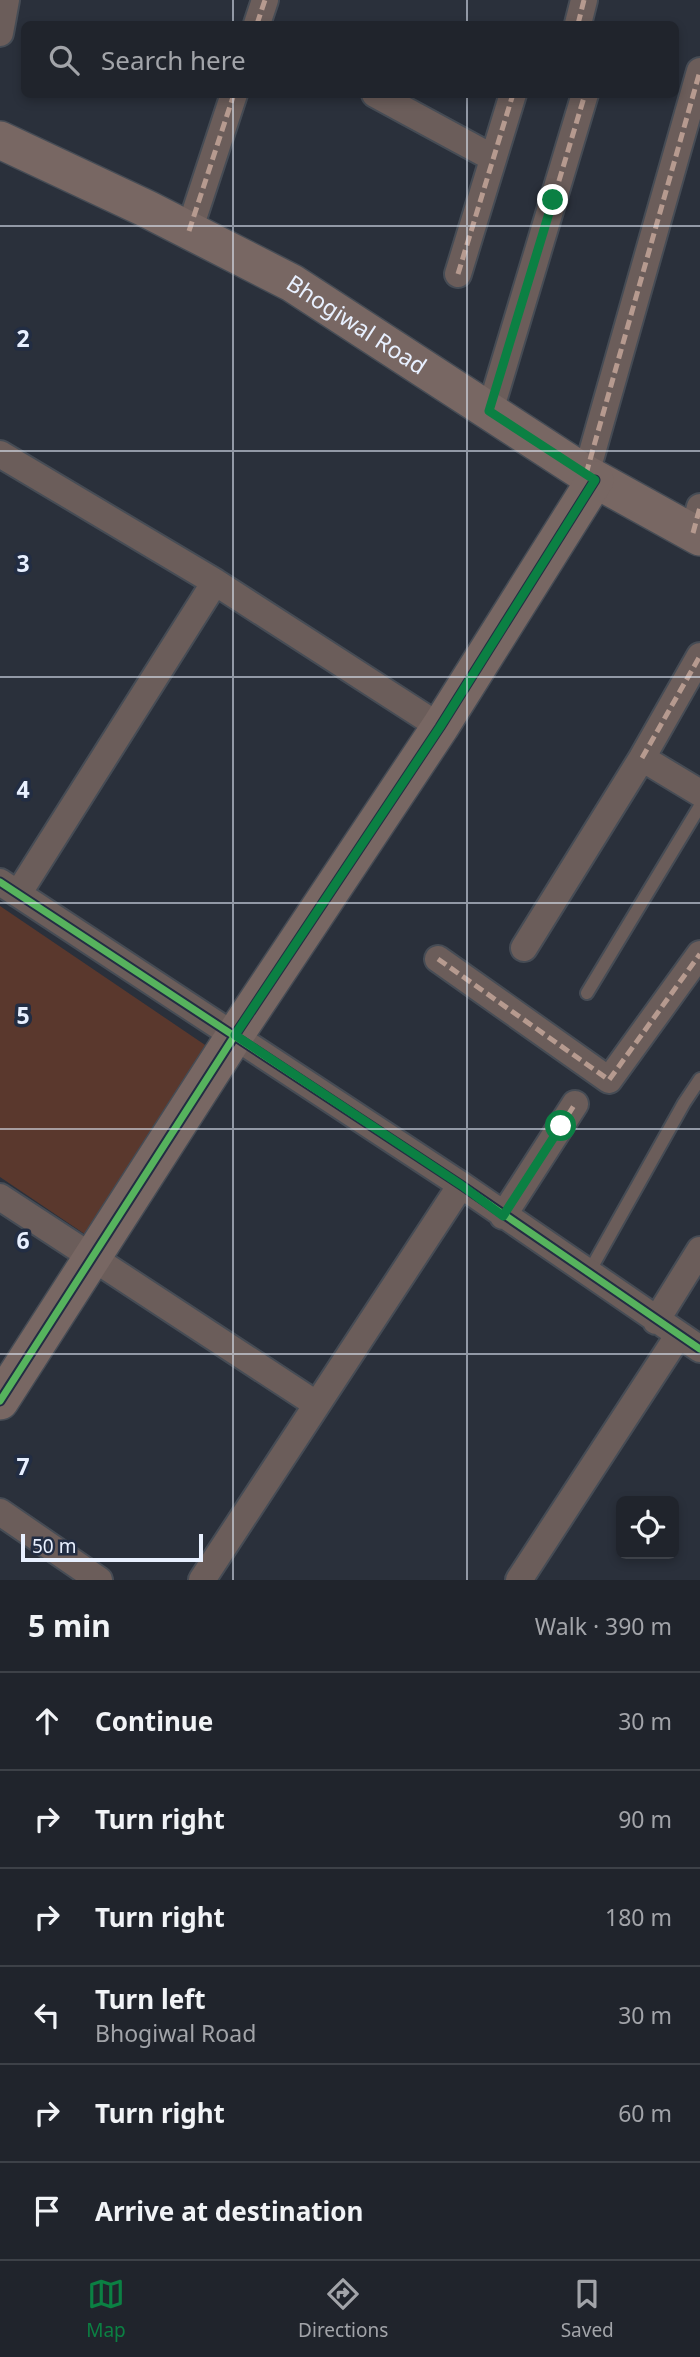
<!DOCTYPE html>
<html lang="en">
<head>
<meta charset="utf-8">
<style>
	body { margin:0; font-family:"Noto Sans",sans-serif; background:#282c34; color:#f1f3f6 }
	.controls { position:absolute; right:21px; bottom:21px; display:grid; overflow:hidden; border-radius:10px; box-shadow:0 4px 10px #0003 }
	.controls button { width:63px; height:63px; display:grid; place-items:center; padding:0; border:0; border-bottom:2px solid #3d4148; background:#20242c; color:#f1f3f6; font:35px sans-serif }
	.scale { position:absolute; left:21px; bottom:18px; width:182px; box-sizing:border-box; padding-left:7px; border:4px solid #e8f0ff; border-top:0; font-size:19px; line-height:24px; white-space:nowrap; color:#e8f0ff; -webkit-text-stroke:5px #222d43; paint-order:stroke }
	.stop { position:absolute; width:21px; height:21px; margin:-16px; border:5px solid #0b8043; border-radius:50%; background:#fff }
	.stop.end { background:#0b8043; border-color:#fff; box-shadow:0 2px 7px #0008 }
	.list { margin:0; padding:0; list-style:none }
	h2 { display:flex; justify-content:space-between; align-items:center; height:91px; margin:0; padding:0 28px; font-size:30px }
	h2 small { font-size:23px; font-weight:400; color:#a2a4a9 }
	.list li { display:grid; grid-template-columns:46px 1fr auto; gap:21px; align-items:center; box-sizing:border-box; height:98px; padding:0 28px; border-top:2px solid #3d4148 }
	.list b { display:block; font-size:26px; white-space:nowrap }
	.list p { margin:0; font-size:23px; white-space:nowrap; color:#a2a4a9 }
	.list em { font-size:23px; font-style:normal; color:#a2a4a9 }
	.icon { flex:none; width:38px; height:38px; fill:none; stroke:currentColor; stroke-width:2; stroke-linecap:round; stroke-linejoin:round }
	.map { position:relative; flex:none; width:700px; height:1580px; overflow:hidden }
	.search { position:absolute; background:#20242c; box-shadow:0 4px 10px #0003; left:21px; right:21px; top:21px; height:77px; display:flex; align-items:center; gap:18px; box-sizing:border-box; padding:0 24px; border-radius:10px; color:#a2a4a9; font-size:26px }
	.sheet { height:679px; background:#20242c }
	nav { display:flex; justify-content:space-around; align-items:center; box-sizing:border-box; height:98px; border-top:2px solid #3d4148; background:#20242c; font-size:19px; color:#a2a4a9 }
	nav a { display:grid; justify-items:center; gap:4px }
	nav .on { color:#0b8043 }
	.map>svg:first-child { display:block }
	.green { fill:#5a382d }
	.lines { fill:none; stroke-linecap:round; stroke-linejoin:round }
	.lane-casing { stroke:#464c55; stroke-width:16 }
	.street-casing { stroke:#464c55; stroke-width:30 }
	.secondary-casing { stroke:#464c55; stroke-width:40 }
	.lane { stroke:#6b5d5a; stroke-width:12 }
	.street { stroke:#6b5d5a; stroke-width:26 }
	.secondary { stroke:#786763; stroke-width:37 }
	.quiet { stroke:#b69a8f; stroke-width:5; stroke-dasharray:10 5; stroke-linecap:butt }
	.cycleway-casing { stroke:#222d43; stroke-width:11 }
	.cycleway { stroke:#56b35d; stroke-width:7 }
	.route { stroke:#0b8043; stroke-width:9 }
	.grid { fill:none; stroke:#e8f0ff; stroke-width:2; stroke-opacity:0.55 }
	.labels { text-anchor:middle; stroke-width:7; stroke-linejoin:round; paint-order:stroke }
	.street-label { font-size:23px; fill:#e8f0ff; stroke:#222d43 }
	.grid-label { font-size:23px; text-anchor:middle; font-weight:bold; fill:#e8f0ff; stroke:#222d43; stroke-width:7; stroke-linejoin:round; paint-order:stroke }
</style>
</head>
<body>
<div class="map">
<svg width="700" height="1580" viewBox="0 0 700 1580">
	<rect width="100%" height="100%" fill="#2a303b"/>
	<path class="green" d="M0,906L211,1049L92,1239L0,1177Z"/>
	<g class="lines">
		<g class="lane-casing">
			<path id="lane" d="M587,993L700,806
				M588,1274L684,1103L700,1079"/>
		</g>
		<g class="street-casing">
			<path id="street" d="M257,24L265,0
				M578,24L584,0
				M0,33L6,0
				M375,94L493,158
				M189,231L234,94
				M458,274L513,94
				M490,411L585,94
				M0,454L215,582L440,727
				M586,474L700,71
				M693,533L700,507
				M642,758L700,793
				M0,882L461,1185L700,1349
				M18,894L215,582
				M524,948L642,758L700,656
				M438,959L609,1080L700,954
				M0,1197L316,1404
				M503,1216L575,1104
				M656,1321L700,1250
				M0,1512L99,1580
				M202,1580L461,1185
				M519,1580L678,1336"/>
		</g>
		<g class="secondary-casing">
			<g id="secondary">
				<path id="s1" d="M0,140L147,209L292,283L586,474L700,537"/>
				<path d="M0,1401L235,1035L440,727L595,480"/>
			</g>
		</g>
		<use href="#lane" class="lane"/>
		<use href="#street" class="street"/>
		<use href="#secondary" class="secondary"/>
		<path class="quiet" d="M257,24L265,0
			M578,24L584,0
			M189,231L234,94
			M458,274L513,94
			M490,411L585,94
			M586,474L700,71
			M693,533L700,507
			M642,758L700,656
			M438,959L609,1080L700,954
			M503,1216L575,1104"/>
		<g class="cycleway-casing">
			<path id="cycleway" d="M0,882L461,1185L700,1349
				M0,1401L235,1035L440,727L595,480"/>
		</g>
		<use href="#cycleway" class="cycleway"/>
	</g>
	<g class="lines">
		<path class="route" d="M553,200L489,411L595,480L440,727L235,1035L461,1185L503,1216L561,1126"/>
	</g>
	<path class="grid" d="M233,0V24M467,0V24M233,94V1580M467,94V1580M0,226H700M0,451H700M0,677H700M0,903H700M0,1129H700M0,1354H700"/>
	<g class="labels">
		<g class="street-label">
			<text dy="8" stroke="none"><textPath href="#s1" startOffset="402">Bhogiwal Road</textPath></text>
		</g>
	</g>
	<g class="grid-label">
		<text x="23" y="347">2</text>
		<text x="23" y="572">3</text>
		<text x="23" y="798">4</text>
		<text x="23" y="1024">5</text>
		<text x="23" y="1249">6</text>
		<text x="23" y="1475">7</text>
	</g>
</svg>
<div class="controls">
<button><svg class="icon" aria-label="locate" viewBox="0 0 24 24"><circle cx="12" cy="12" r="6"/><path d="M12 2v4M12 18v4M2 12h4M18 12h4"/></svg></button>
</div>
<div class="scale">50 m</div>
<div class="stop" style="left:561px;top:1126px"></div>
<div class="stop end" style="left:553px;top:200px"></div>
<div class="search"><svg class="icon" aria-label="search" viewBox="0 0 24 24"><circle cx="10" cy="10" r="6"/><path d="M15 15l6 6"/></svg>Search here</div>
</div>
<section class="sheet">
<h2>5 min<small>Walk · 390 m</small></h2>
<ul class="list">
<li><svg class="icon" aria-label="ahead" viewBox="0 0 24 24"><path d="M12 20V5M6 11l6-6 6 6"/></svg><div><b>Continue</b></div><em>30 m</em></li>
<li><svg class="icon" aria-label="right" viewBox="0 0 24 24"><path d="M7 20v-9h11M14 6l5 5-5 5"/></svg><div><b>Turn right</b></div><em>90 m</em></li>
<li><svg class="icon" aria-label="right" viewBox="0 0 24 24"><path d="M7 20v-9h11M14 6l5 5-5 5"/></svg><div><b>Turn right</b></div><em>180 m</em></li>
<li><svg class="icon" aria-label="left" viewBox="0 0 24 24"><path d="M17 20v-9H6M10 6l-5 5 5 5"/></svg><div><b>Turn left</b><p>Bhogiwal Road</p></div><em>30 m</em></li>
<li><svg class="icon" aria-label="right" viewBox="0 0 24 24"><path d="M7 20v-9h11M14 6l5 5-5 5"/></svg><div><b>Turn right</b></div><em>60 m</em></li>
<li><svg class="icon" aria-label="arrive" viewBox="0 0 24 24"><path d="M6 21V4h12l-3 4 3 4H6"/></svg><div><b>Arrive at destination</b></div></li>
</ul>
</section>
<nav>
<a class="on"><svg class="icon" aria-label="map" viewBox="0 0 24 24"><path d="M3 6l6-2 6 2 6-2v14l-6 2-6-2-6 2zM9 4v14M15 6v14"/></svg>Map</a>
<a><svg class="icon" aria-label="directions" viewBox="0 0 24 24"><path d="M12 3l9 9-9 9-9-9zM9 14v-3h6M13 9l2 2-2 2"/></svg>Directions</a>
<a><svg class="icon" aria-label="saved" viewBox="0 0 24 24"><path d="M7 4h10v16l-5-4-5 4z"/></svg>Saved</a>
</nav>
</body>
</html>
